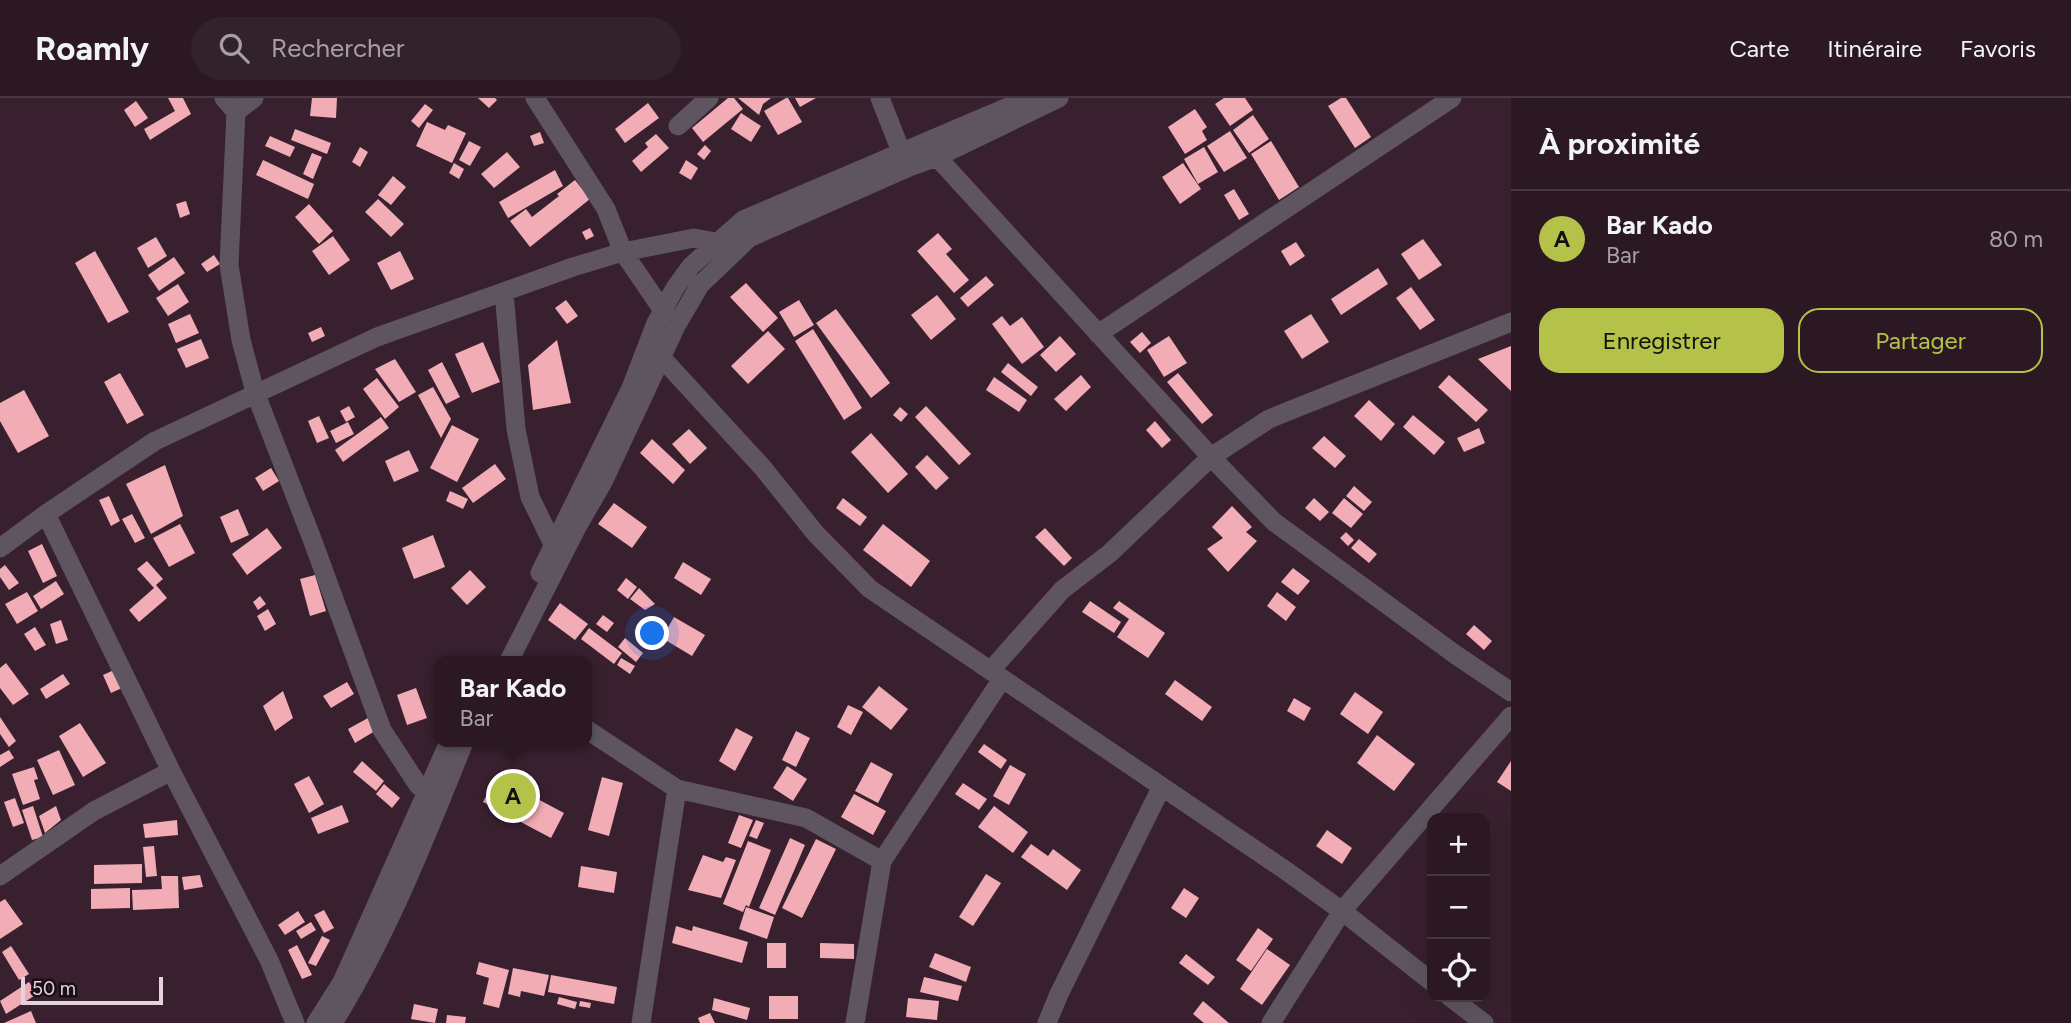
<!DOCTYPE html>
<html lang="fr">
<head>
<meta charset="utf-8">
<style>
	body { margin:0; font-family:Figtree,sans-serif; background:#33212b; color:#f1f3f6 }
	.controls { position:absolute; right:21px; bottom:21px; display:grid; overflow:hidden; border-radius:14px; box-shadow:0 7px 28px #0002 }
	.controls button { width:63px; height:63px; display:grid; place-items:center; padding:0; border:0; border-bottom:2px solid #473741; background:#2b1823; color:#f1f3f6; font:35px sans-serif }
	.scale { position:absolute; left:21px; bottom:18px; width:142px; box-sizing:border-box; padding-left:7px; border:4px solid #e4d2dc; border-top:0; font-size:19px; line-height:24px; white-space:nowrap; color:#e4d2dc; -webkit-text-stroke:5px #190e14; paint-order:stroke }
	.you { position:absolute; left:653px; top:536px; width:24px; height:24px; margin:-18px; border:5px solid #fff; border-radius:50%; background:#1a73e8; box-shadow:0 0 0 10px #1a73e833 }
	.badge { display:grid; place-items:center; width:46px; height:46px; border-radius:50%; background:#b5c24a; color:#111; font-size:23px; font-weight:700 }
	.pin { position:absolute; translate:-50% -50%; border:4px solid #fff; box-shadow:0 2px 7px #0006 }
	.popup { position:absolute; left:434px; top:558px; width:158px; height:91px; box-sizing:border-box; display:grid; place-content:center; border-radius:14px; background:#2b1823; filter:drop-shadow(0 2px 5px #0005); font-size:23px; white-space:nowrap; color:#a6a0a6 }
	.popup b { font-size:26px; color:#f1f3f6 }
	.popup::after { content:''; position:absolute; left:50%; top:100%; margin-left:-14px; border:14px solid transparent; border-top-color:#2b1823 }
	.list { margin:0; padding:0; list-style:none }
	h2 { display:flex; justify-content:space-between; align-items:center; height:91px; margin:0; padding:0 28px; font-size:30px }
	h2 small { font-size:23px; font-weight:400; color:#a6a0a6 }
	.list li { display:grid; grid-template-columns:46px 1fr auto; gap:21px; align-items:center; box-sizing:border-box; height:98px; padding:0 28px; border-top:2px solid #473741 }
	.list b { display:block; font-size:26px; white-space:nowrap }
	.list p { margin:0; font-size:23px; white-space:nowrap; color:#a6a0a6 }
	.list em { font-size:23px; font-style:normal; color:#a6a0a6 }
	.actions { display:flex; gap:14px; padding:21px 28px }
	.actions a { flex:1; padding:16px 0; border:2px solid #b5c24a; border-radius:21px; text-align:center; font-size:24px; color:#b5c24a }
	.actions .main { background:#b5c24a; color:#111 }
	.icon { flex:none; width:38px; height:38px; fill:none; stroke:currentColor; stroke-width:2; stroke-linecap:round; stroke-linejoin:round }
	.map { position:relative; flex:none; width:1511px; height:925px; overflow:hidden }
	header { display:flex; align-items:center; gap:42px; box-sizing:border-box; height:98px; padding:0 35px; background:#2b1823; border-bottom:2px solid #473741 }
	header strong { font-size:33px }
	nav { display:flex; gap:38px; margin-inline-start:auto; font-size:24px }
	.search { width:490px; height:63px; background:#33212b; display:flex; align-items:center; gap:18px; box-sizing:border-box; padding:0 24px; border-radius:38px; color:#a6a0a6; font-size:26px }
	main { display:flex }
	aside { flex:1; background:#2b1823 }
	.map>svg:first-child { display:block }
	.building { fill:#f2acb5 }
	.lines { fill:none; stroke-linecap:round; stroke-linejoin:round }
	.street { stroke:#5e5561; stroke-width:19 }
</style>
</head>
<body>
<header>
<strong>Roamly</strong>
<div class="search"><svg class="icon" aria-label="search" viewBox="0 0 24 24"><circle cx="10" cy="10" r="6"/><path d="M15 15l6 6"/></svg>Rechercher</div>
<nav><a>Carte</a><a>Itinéraire</a><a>Favoris</a></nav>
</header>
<main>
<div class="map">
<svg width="1511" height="925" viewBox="0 0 1511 925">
	<rect width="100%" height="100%" fill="#39202f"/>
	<path class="building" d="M168,0H183L191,16L150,42L144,31L175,13Z
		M312,0H337L336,20L310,18Z
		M478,0H495L497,2L489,10Z
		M728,0H734L743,11L703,44L692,30Z
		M738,0H771L763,6L759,17Z
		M786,0H788L802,24L778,37L764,13Z
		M795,0H816L800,9Z
		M1224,0H1245L1253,12L1230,28L1215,6Z
		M1341,0H1346L1371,39L1355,50L1328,8Z
		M136,3L148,20L135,29L124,12Z
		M648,5L659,20L625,45L615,31Z
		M425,6L433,12L419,30L411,23Z
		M1195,11L1207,29L1202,33L1207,42L1185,56L1168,29Z
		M741,15L761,28L751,44L731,31Z
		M1253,17L1269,41L1249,55L1233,32Z
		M427,24L445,32L448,27L466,35L452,65L416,48Z
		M295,31L331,45L327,56L291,42Z
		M1230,33L1247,60L1224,74L1207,48Z
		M540,34L544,45L534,48L530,38Z
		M656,36L669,50L641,74L632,63L648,49L645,45Z
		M270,38L295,49L290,59L265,48Z
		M469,43L481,49L470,68L459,62Z
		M1271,43L1299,89L1279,102L1251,56Z
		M705,47L711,53L704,62L697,56Z
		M360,49L368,54L360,69L352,64Z
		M1204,49L1218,74L1198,86L1184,61Z
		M507,54L520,69L494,90L481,76Z
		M312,55L322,59L313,81L303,76Z
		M263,62L314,86L308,101L256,77Z
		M686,62L698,70L691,82L679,75Z
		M454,65L464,71L459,81L449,75Z
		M1183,65L1201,91L1180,106L1162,79Z
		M555,72L563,88L508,120L499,104Z
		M393,78L406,89L391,107L378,97Z
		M575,82L590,101L530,149L510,123L526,111L532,119L559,98L557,96Z
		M1234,91L1249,116L1239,122L1224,97Z
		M378,101L404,126L391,139L365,114Z
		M186,103L190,116L180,120L176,106Z
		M309,106L333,133L319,146L295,119Z
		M590,130L594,138L586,142L582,134Z
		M938,135L952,151L946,156L969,182L954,195L917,153Z
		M333,138L350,162L329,177L312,153Z
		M156,139L167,158L148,170L137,150Z
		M1423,141L1442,167L1419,182L1401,156Z
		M1296,144L1305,158L1290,168L1281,153Z
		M95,153L129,214L108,225L75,165Z
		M400,153L414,181L391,192L377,165Z
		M214,157L220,166L207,174L201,166Z
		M174,159L185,175L159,193L148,177Z
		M1378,170L1388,186L1341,217L1331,201Z
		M986,178L994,187L968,209L960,200Z
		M746,185L778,220L763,234L730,199Z
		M178,186L189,204L168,218L156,200Z
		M1411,189L1435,222L1420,232L1396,200Z
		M937,197L956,221L931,242L911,217Z
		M566,202L578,218L567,226L555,210Z
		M799,202L814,227L794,239L779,214Z
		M836,211L890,285L871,300L816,225Z
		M190,216L199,235L176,245L168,226Z
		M1311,216L1329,244L1302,261L1284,233Z
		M1002,218L1010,228L1022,219L1044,249L1022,266L992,226Z
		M321,229L325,238L312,244L308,235Z
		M813,231L862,310L844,322L795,243Z
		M768,233L785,251L748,286L731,268Z
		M1142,234L1151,245L1140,255L1130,244Z
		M1060,238L1076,256L1056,274L1040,257Z
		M1169,238L1187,265L1164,279L1147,252Z
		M201,241L209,260L186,270L177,251Z
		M557,242L571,305L533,312L528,267Z
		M483,244L500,284L472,295L455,256Z
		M1511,248V293L1478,261Z
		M395,261L416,294L399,304L375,271Z
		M442,264L460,299L446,306L428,272Z
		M1008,265L1038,289L1031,298L1001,274Z
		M120,275L144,317L127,326L104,284Z
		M1178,275L1213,317L1202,326L1167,284Z
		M1081,277L1091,289L1066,313L1054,301Z
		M1449,277L1488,312L1476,324L1438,289Z
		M994,279L1027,302L1019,314L986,292Z
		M377,280L399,309L385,321L363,291Z
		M433,289L451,321L441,340L418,297Z
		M24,292L49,338L18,355L0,323V305Z
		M1369,302L1395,326L1381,343L1354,318Z
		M349,308L355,319L346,324L340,313Z
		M926,308L971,356L959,367L915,319Z
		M900,309L908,316L901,324L893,317Z
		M1413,317L1445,344L1434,357L1403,329Z
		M319,318L329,340L317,345L308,323Z
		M381,319L389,330L343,364L335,352Z
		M1155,323L1171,342L1162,350L1146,332Z
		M348,324L354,336L336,345L330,333Z
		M452,327L479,341L457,384L430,370Z
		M1479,330L1485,345L1464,354L1457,340Z
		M689,331L707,350L690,366L672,346Z
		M871,335L908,376L888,395L851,354Z
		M1324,338L1346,358L1335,370L1312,350Z
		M652,341L685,372L673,386L640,355Z
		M409,352L419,373L394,384L385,363Z
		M927,357L949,380L936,392L915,369Z
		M495,366L506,381L473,405L462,390Z
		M165,367L183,418L151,436L126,386Z
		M271,370L279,383L263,393L255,380Z
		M1354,388L1372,404L1364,413L1346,398Z
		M450,393L468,401L463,411L446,403Z
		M109,398L120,423L111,428L99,402Z
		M843,400L867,419L860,428L836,410Z
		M1314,400L1329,414L1320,423L1305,410Z
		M1344,400L1363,416L1351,430L1332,415Z
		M614,405L647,429L632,450L598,426Z
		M1232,408L1252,429L1246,434L1257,443L1228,474L1207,451L1223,440L1212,429Z
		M238,411L249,437L231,445L220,419Z
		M132,416L145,440L135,445L122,421Z
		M180,426L195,455L169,469L153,440Z
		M883,426L930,463L911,489L863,452Z
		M267,430L282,450L247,477L232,456Z
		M1045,430L1072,460L1064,468L1035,439Z
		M1346,434L1354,442L1348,448L1340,440Z
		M433,437L445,469L414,481L402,450Z
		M1359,441L1377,456L1369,465L1351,450Z
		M42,446L57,478L43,485L28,453Z
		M147,463L163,481L156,487L167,500L139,524L129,512L154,490L137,471Z
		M683,464L711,481L701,497L674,480Z
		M5,467L19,485L9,492L0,479V471Z
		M1293,470L1310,483L1298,497L1281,484Z
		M470,472L486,489L467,507L451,490Z
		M315,477L326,513L310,518L300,481Z
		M626,480L637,489L628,501L617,492Z
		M56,483L64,496L41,511L33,498Z
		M639,490L655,506L645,512L630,501Z
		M27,494L38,513L17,526L5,506Z
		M1277,494L1296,509L1286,523L1267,508Z
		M260,498L266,506L258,512L253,504Z
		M1090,503L1121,524L1114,535L1082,514Z
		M1119,503L1165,535L1148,560L1117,539L1129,521L1113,510Z
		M560,505L588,526L575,542L548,522Z
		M268,511L276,526L265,533L257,518Z
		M603,517L614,525L607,534L596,526Z
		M674,519L705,537L692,558L662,540Z
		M61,522L68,542L56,546L50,526Z
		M1474,527L1492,543L1484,552L1466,536Z
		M35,529L46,547L35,553L24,536Z
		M589,530L622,555L614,566L581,541Z
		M625,540L643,555L636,564L618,549Z
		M621,560L635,568L630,576L617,567Z
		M6,565L29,596L13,607L0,590V570Z
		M114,572L122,590L111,595L103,577Z
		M63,576L70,586L46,601L40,591Z
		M1175,582L1212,609L1202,623L1165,596Z
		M347,584L354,596L331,610L323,598Z
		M879,588L908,611L891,632L862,609Z
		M416,590L427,620L407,627L397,597Z
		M283,593L293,620L275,633L263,608Z
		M1355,594L1383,614L1368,636L1340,616Z
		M1294,600L1311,610L1304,623L1287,613Z
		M848,607L863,614L851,637L837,629Z
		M0,619L16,643L9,649L0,636Z
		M368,620L375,633L355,645L348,631Z
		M80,625L106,665L83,679L59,638Z
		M736,630L753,639L735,673L719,663Z
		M796,633L810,640L796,669L782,662Z
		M1377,637L1415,666L1394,693L1357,665Z
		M984,646L1007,662L1001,671L978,654Z
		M9,652L14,660L0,669V657Z
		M59,652L75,687L53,697L37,662Z
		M362,663L384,683L376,693L353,674Z
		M1511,663V693L1497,684Z
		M871,664L893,676L878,705L855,693Z
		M1010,667L1026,676L1009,707L993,698Z
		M787,668L807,681L793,703L773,690Z
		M34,669L38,681L34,682L40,701L23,707L12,676Z
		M309,678L324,706L309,715L294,686Z
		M496,679L564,715L551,740L483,704Z
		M602,679L623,685L609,738L588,732Z
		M963,685L987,701L979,712L955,696Z
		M384,686L400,700L392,710L376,696Z
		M854,696L886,713L873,737L841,719Z
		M15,700L24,725L13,729L4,704Z
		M342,707L349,724L318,736L311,720Z
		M33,708L43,739L32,742L22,712Z
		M56,708L61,722L45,735L39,718Z
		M994,708L1028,734L1013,755L978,729Z
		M739,717L753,722L741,750L728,745Z
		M177,722L178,737L145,740L143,726Z
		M756,722L764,725L757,741L749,738Z
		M1327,732L1352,750L1342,766L1316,748Z
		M790,740L805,747L775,817L759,810Z
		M816,741L836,751L802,820L782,810Z
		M748,743L771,752L749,809L746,807L743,814L723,806Z
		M1031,746L1048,758L1053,751L1081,772L1067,792L1021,759Z
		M154,748L157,778L146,779L143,749Z
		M703,757L723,764L726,759L736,762L721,800L688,792Z
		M142,766V785L94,786V767Z
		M581,768L617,774L614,795L578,789Z
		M986,776L1001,785L973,828L959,819Z
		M200,777L203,789L184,792L182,779Z
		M161,778H178L179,810L133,812L132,792L162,791Z
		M130,790V810L91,811V791Z
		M1184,790L1199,800L1186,820L1171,810Z
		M5,801L23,826L0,841V804Z
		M746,809L774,819L767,841L739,831Z
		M324,812L334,830L324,835L314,817Z
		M298,813L305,824L285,837L278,827Z
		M311,824L316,832L301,841L296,833Z
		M676,828L692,833L693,828L748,844L742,865L672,845Z
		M1258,830L1273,841L1251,873L1236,862Z
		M322,838L330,842L316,868L308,865Z
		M767,845H786V870H767Z
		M820,845L854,846V861L820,860Z
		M297,847L312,877L302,881L288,852Z
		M11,848L29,876L19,882L2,854Z
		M1267,851L1290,867L1262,907L1240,891Z
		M935,855L971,869L966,884L929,869Z
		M1186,856L1215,879L1208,887L1179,865Z
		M479,864L509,872L499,910L483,906L489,880L476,876Z
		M513,870L549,877L544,898L521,893L520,899L508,896Z
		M551,877L617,889L614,906L548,894Z
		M924,879L962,888L958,903L920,894Z
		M29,884L37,896L6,916L0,903Z
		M769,898H798V921H769Z
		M559,899L577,904L575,911L557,906Z
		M714,900L750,910L747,922L712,912Z
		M908,900L939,903L937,922L906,919Z
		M580,903L591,905L590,910L579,908Z
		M1203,903L1229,925H1204L1193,916Z
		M414,906L438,911L435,925L411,921Z
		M31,913L36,925H4Z
		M710,915L715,925H700L698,920Z
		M447,917L466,919L465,925H446Z"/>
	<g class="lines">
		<path class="street" d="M224,0L236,14
			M254,0L236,14L229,167L241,242L255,294L312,441L382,632L418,687L426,694
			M535,0L606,111L623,154L668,220
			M880,0L902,56
			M678,28L709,0
			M937,59L1211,359L1274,424L1456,557L1511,594
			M504,195L516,331L530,399L553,446
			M1098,236L1452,0
			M661,259L763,370L816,436L870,491L1285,772L1342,813L1432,884
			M46,416L171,673L269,862L295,925
			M0,450L46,416L155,343L377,239L573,169L623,154L694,140L716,144
			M540,475L631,290L656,225L675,190L691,168L743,122L1029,0
			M509,563L577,429L603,384L676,228L700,187L749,140L909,69L937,59L1059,0
			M991,572L1062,492L1110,455L1211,359L1269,321L1511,224
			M586,631L677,691L806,720L882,763
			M0,778L94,713L171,673
			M1450,899L1484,925
			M316,925L342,884L449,644
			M333,925C386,840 427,737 464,644
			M641,925L677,691
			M855,925L882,763L1002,581
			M1047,925L1059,896L1161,690
			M1271,925L1342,813L1511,618"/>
	</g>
</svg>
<div class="controls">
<button>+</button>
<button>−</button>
<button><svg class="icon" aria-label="locate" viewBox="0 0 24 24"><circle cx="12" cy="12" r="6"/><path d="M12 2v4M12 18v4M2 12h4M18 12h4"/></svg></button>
</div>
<div class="scale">50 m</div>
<div class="you"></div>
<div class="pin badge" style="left:513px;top:698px">A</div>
<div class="popup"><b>Bar Kado</b>Bar</div>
</div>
<aside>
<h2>À proximité<small></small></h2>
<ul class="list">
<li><span class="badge">A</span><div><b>Bar Kado</b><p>Bar</p></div><em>80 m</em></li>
</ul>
<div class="actions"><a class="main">Enregistrer</a><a>Partager</a></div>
</aside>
</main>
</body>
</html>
